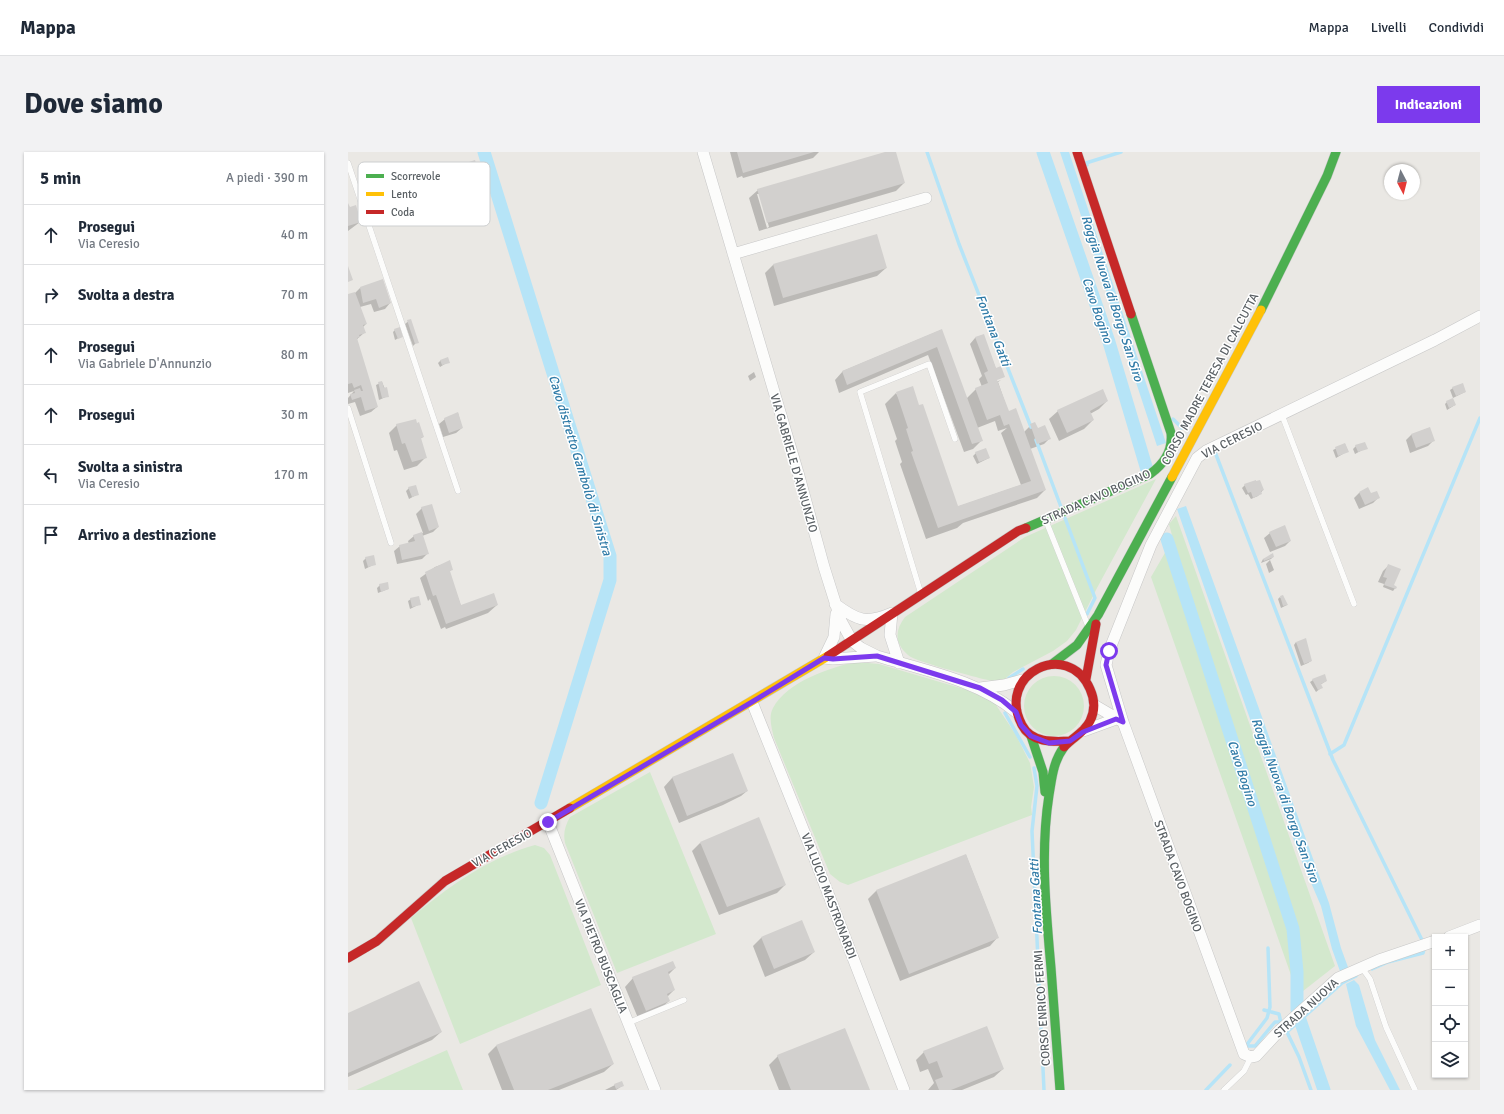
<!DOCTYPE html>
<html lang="it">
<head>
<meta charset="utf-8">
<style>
	body { margin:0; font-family:Signika,sans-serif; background:#f2f2f3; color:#1f2937 }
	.controls { position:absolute; right:12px; bottom:12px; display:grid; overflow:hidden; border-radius:0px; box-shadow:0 1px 3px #0004 }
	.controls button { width:36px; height:36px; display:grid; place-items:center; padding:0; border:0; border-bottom:1px solid #e0e1e3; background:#fff; color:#1f2937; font:20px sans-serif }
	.compass { position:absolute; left:1036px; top:12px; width:36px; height:36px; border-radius:50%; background:#fff; box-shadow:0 1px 3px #0004; rotate:173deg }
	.stop { position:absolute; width:12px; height:12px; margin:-9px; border:3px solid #7c3aed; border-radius:50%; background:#fff }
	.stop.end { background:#7c3aed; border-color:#fff; box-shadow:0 1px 4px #0008 }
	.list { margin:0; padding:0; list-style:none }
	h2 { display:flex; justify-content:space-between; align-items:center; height:52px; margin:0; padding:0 16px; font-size:17px }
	h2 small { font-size:13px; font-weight:400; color:#747a83 }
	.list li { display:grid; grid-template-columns:26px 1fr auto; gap:12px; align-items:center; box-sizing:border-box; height:60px; padding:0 16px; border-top:1px solid #e0e1e3 }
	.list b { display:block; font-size:15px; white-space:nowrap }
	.list p { margin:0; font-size:13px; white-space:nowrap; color:#747a83 }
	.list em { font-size:13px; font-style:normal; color:#747a83 }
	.icon { flex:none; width:22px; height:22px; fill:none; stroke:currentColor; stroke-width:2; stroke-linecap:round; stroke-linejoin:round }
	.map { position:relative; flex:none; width:1132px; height:938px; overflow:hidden; border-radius:0px }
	header { display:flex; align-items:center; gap:24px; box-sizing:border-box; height:56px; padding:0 20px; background:#fff; border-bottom:1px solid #e0e1e3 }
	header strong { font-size:19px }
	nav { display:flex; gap:22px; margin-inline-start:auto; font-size:14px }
	.intro { display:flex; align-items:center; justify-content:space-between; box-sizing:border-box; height:96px; padding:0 24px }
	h1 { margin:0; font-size:28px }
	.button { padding:10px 18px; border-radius:0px; background:#7c3aed; color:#fff; font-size:14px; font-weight:700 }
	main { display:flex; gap:24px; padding:0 24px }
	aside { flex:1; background:#fff; border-radius:0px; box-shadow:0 1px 3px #0004 }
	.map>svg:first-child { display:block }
	.green { fill:#d3e8cd }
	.water { fill:#b6e4f7 }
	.shadow { fill:#0003; fill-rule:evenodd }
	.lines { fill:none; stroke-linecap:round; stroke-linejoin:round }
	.stream { stroke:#b6e4f7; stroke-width:3.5 }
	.canal { stroke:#b6e4f7; stroke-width:13 }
	.building { fill:#d2d0ce }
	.lane-casing { stroke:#c7c7c7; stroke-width:6 }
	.street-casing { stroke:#c7c7c7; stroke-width:12 }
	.fast-casing { stroke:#c6c7c6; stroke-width:10 }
	.slow-casing { stroke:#c6c7c6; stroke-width:10 }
	.jam-casing { stroke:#c6c7c6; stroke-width:10 }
	.lane { stroke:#fcfcfb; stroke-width:5.5 }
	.street { stroke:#fcfcfb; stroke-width:11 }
	.fast { stroke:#4caf50; stroke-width:9 }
	.slow { stroke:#ffc107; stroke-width:9 }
	.jam { stroke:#c62828; stroke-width:9 }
	.route { stroke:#7c3aed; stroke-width:5 }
	.labels { text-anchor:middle; stroke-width:3; stroke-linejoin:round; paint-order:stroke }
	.street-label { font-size:12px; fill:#595f63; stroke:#fff }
	.water-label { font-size:13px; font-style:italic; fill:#307ba7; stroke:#fff }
	.key { fill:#fff; stroke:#cdcfd0; stroke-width:1 }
	.key-label { font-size:11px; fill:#595f63 }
</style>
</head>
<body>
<header>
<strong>Mappa</strong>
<nav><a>Mappa</a><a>Livelli</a><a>Condividi</a></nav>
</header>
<div class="intro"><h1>Dove siamo</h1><a class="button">Indicazioni</a></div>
<main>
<aside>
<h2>5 min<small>A piedi · 390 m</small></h2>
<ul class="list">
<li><svg class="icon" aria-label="ahead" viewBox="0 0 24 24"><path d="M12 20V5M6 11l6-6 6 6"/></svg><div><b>Prosegui</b><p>Via Ceresio</p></div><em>40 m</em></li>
<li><svg class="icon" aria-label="right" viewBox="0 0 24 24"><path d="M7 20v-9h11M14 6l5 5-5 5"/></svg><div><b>Svolta a destra</b></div><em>70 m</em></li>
<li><svg class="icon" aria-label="ahead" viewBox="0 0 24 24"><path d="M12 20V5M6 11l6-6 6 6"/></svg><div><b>Prosegui</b><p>Via Gabriele D'Annunzio</p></div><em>80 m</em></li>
<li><svg class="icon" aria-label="ahead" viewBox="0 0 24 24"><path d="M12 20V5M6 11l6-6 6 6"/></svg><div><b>Prosegui</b></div><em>30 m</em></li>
<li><svg class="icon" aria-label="left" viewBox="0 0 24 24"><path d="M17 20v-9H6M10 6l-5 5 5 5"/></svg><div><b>Svolta a sinistra</b><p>Via Ceresio</p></div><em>170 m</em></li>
<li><svg class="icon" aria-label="arrive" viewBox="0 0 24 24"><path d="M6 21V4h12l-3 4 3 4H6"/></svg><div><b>Arrivo a destinazione</b></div></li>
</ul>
</aside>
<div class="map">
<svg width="1132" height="938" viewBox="0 0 1132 938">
	<rect width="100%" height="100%" fill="#eae8e4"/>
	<path class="green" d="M808,327L749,436L728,478L719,489L705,499L665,520L657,527L645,529L635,527C621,523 568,510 560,503C546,491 547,478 557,465L677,385Z
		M828,364L987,814L950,843L803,425L825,387L821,372Z
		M509,510L531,512L619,538L646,550L668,583L682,611L686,635L683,655L684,663L500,733L492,730L482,722L426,586C424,577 420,565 425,556C439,530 482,515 509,510Z
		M676 554a30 30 0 1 1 60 0a30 30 0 1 1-60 0Z
		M302,620L368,782L269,821L217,691C215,681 217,674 222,665Z
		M187,693L196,696L202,703L253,833L112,892L63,766C100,735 140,706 187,693Z
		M99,898L115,938H8Z"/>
	<path class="water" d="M712,0H721L818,291L809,294Z
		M838,354L981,751L993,796L1001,818L993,822L984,797L973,754L952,705L909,587L829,357Z
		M1006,828L1011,833L1027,888L1052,938H1042L1008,874L998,832Z"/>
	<path class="shadow" d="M382,0H471L465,6L395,26L394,24L389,26Z
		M541,0H547L556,31L548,39L411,79L401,46L410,38ZM409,42H412L421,75L419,76Z
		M0,54L12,70L0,79Z
		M425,113L538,116L529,124L426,154L417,121Z
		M12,136L42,151L37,157L26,160L23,152L12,155L18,172L15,175L16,181L8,188L29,255L23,260L12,264L7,250L0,252V246L6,239L0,241V143L7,141Z
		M62,168L69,190L65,194L57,172Z
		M47,178L54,184L47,188L45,180Z
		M593,178L618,247L628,237L634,235L631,227L634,224L622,192L627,186L635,183L648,217L655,225L648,227V230L653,228L650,230L660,259L676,280L683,273L701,287L696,292L682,297L697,338L689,346L615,371L609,376L578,387L552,312L554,310L547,289L549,287L537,252L548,241L609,355L673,333L653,281L659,276L650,279L647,269L629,276L634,288L625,297L616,300L580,203L491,241L487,228L495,219Z
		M93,208L100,210L92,215L90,211Z
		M406,220L408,225L402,229L400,224Z
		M34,230L40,244L31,248L28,233Z
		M1105,236L1117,240L1105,246L1102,238Z
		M759,249L751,257L742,262L745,268L736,277L711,289L701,267L710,259Z
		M1099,250L1107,253L1099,258L1097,252Z
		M110,261L114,276L108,281L95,285L91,272L97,267Z
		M49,273L75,285L72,287L77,306L69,314L56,318L49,298L46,299L41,281Z
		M1081,276L1086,288L1080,294L1062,301L1058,288L1063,283Z
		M997,292L1000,299L988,306L985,298Z
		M1008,294L1018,296L1007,302L1005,297Z
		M628,301L641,306L629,312L625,304Z
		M897,333L915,338L910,344L903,347L900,342L898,343L894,336Z
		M61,336L70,342L61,347L58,339Z
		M1020,337L1023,343L1031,345L1025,351L1011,357L1006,346L1011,341Z
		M74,356L90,375L85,380L74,384L80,401L74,407L49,412L46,399L52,394L61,392L60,389L66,384L75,381L68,362Z
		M922,381L942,389L937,394L922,400L916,386Z
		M925,405L923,407L913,411L915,407Z
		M18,406L27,412L17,417L15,409Z
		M922,408L926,418L921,421L918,412Z
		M101,410L104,417L101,420L113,454L149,453L140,461L98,477L97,475L93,477L82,447L80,449L72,426L87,415Z
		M1041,413L1045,434L1048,435L1045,439L1035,435L1036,432L1030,430L1035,419Z
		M32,433L40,437L30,441L29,436Z
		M932,445L939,453L933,456L930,447Z
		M63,447L72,452L62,457L60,449Z
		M948,490L963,509L960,511L953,514L946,493Z
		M965,528L978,529L972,533L973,536L968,540L962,530Z
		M384,602L399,639L393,644L375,653L331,671L316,635L324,626Z
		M352,691L437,733L429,741L371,763L344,699Z
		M618,703L650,785L642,794L552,829L520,747L528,739Z
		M453,770L466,800L457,808L417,825L405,794L413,786Z
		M327,816L320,823L326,838L319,845L321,849L312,857L290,866L277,835L285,826Z
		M0,862L93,880L84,888L0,925Z
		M148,894L265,912L256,920L211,938H154L140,902Z
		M576,900L655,917L646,925L614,938H580L586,931L580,917L572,920L568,908Z
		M430,904L521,938H431L421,913Z
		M267,933L274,934L268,938H257Z"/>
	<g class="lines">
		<path class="stream" d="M579,0L611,92L683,275
			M739,13L738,11L773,0
			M825,267L834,276
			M688,288L713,355
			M867,300L985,608L1074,788
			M717,366L747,446L739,462
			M661,526L675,517
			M657,561L682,605
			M982,602L996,593L1132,266
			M686,616L689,634L684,679L696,938
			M1024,817L1040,810L1075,801L1076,797
			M916,858L931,862L933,871
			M938,878L951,905L963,938
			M939,880L994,831L1008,824
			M898,894H907L927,870H933
			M897,895L919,866L922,855L920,796
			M858,938L882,913"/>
		<path class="canal" d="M136,0L262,404V428L193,651
			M695,0L761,190L799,318
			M819,387L945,777L949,820V858
			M951,865L976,938"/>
	</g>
	<path class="building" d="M389,0H466L395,21Z
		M537,0H548L557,31L419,71L409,37Z
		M127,8L130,18L118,21L115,12Z
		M0,51L2,55L8,53L13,70L0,74Z
		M529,82L539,116L435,146L425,112Z
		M0,114L5,128L0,130Z
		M35,127L43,151L31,156L28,147L15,151L12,135Z
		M7,140L19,172L15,173L18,181L11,183L12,185L9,186L30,255L17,259L13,245L4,248L2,242L7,241L6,238L12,236L13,239H15L13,233L6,236L4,231L0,232V142Z
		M63,167L71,191L67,192L59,168Z
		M52,175L55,185L50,187L46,177Z
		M594,177L635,289L624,292L589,195L499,233L494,219Z
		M636,182L648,216L653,214L657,225L649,228L661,259L668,256L698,338L590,376L563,300L565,299L558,277L560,276L548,240L565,234L571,253L575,252L610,354L683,329L661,272L656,274L652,263L639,268L627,236L640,231L636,221L640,219L627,185Z
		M100,205L102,211L94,213L92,208Z
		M34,229L36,236L39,235L41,245L34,246L30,230Z
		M1115,231L1118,240L1108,244L1104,235Z
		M755,237L760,249L742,259L746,268L719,281L709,258Z
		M1105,246L1108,253L1101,256L1098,249Z
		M110,260L115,276L101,281L96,266Z
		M68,267L69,271L71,270L76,285L73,286L79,306L64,310L57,291L54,292L48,272Z
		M687,270L690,276L697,273L703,287L689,292L682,272Z
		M1082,275L1087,289L1068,296L1063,282Z
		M1017,290L1020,297L1010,300L1007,293Z
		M997,291L1001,300L990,304L987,295Z
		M638,296L642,306L631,310L627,300Z
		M908,328V329L912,328L916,338L913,339L914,342L905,346L903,340L900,341L896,332Z
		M68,333L71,343L64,345L60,335Z
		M1020,335L1023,341L1029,339L1032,346L1017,353L1011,340Z
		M84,352L91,375L81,379L73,355Z
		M937,373L943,389L928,395L921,380Z
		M74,380L81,402L54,408L51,393L67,389L65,383Z
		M925,401L926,405L916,409L915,407Z
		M26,403L28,413L20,415L17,405Z
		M102,408L105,418L102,419L113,453L146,441L150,453L98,472L88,443L85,444L77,420Z
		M1040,412L1053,417L1046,433L1049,435L1048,437L1036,433L1039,426L1035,425Z
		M40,430L41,437L33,440L31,432Z
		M935,443L940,453L935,454L932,444Z
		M71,444L73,453L64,455L62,446Z
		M958,486L964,509L956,512L948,490Z
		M977,522L979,529L973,532L975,536L970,538L964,527Z
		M385,601L400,639L339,664L324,625Z
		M411,665L438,733L379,755L352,690Z
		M618,702L651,786L561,822L528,738Z
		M454,768L467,800L426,817L413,785Z
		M325,809L328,816L320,820L327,838L319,842L322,849L298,859L284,825Z
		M71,829L94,880L0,921V861Z
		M243,856L266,912L200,938H166L148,893Z
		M639,874L656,917L603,938H591L587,928L595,925L589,909L581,912L575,899Z
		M497,876L522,938H443L429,903Z
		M274,929L276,934L268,937L266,932Z"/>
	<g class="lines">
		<g class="lane-casing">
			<path id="lane" d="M0,11L110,339
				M0,256L43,391
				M934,263L1006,452
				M698,369L740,474
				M573,442L512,240L581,212L607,287
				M1014,816L1022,827L1038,875L1067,938
				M280,871L336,848
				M876,938L896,919L903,905"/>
		</g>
		<g class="street-casing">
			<path id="street" d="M355,0L451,324L476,415L493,469L504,489L513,496L529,504C575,518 630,528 668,560
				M385,102L578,46
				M487,452C510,469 518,472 544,461L542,483L551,511
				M488,462L486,485L476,506L485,507L527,504
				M632,536L656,533L674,528
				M404,550L461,692L556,938
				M746,553L775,570L896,902L903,905L908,904L932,878L990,826L1031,808L1087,789
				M775,570L758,513L761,499L803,393L849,306L858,299L1087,188L1132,164
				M735,579L768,567
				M200,670L307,938
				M1101,785L1132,773"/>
		</g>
		<g class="fast-casing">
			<path id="fast" d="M913,158L979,24L988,0
				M678,376L802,322C816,312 825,299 823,281L783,162
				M704,512L729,493L750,463L824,325
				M683,584L695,620L697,640
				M712,938C709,898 706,857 703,816C698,759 692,701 701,643C704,626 705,610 716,595"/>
		</g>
		<g class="slow-casing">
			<path id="slow" d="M824,325L913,158
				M222,656L480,504"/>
		</g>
		<g class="jam-casing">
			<path id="jam" d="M729,0L783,162
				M480,504L670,379L678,376
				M738,527L748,472
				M716,595C725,585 736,581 742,569C747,559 747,548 742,537C720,486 647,522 674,573C683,591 705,590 722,589
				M0,806L29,789L97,729L222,656"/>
		</g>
		<use href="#lane" class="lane"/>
		<use href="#street" class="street"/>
		<use href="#fast" class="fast"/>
		<use href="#slow" class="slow"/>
		<use href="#jam" class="jam"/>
	</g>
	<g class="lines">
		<path class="route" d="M200,670L404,550L476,506L485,507L529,504L632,536L654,548L668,560L673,573L683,584L701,591L722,589L735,580L768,567L775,570L758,513L761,499"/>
	</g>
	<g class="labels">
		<g class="street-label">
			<text transform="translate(862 227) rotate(-62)" y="4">CORSO MADRE TERESA DI CALCUTTA</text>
			<text transform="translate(884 288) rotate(-27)" y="4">VIA CERESIO</text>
			<text transform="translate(446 311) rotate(74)" y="4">VIA GABRIELE D'ANNUNZIO</text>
			<text transform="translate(748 345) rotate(-24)" y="4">STRADA CAVO BOGINO</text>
			<text transform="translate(154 696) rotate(-29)" y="4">VIA CERESIO</text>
			<text transform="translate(830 724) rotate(70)" y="4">STRADA CAVO BOGINO</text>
			<text transform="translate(481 744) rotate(69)" y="4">VIA LUCIO MASTRONARDI</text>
			<text transform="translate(253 804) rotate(68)" y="4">VIA PIETRO BUSCAGLIA</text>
			<text transform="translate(694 856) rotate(-94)" y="4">CORSO ENRICO FERMI</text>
			<text transform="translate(958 856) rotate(-42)" y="4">STRADA NUOVA</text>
		</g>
		<g class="water-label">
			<text transform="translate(765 146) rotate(72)" y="5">Roggia Nuova di Borgo San Siro</text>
			<text transform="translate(750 158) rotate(71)" y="5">Cavo Bogino</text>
			<text transform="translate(646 178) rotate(69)" y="5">Fontana Gatti</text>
			<text transform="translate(233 313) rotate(73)" y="5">Cavo distretto Gambolò di Sinistra</text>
			<text transform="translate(895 621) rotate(72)" y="5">Cavo Bogino</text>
			<text transform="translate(938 648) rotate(70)" y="5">Roggia Nuova di Borgo San Siro</text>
			<text transform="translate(687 745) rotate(-93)" y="5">Fontana Gatti</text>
		</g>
	</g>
	<rect x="10" y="10" width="132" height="64" rx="6" class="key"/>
	<rect x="18" y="22" width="18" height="4" fill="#4caf50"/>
	<rect x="18" y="40" width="18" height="4" fill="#ffc107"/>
	<rect x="18" y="58" width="18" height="4" fill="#c62828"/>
	<g class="key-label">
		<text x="43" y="28">Scorrevole</text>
		<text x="43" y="46">Lento</text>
		<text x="43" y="64">Coda</text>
	</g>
</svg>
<div class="controls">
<button>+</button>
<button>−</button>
<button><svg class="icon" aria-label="locate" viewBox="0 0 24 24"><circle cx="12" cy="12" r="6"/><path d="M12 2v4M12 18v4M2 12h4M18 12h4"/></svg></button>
<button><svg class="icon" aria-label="layers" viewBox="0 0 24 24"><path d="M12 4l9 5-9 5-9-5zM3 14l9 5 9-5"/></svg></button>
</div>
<svg class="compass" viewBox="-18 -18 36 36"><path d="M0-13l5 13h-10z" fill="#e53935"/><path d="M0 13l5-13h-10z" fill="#747a83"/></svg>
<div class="stop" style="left:761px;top:499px"></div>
<div class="stop end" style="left:200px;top:670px"></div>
</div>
</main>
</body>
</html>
